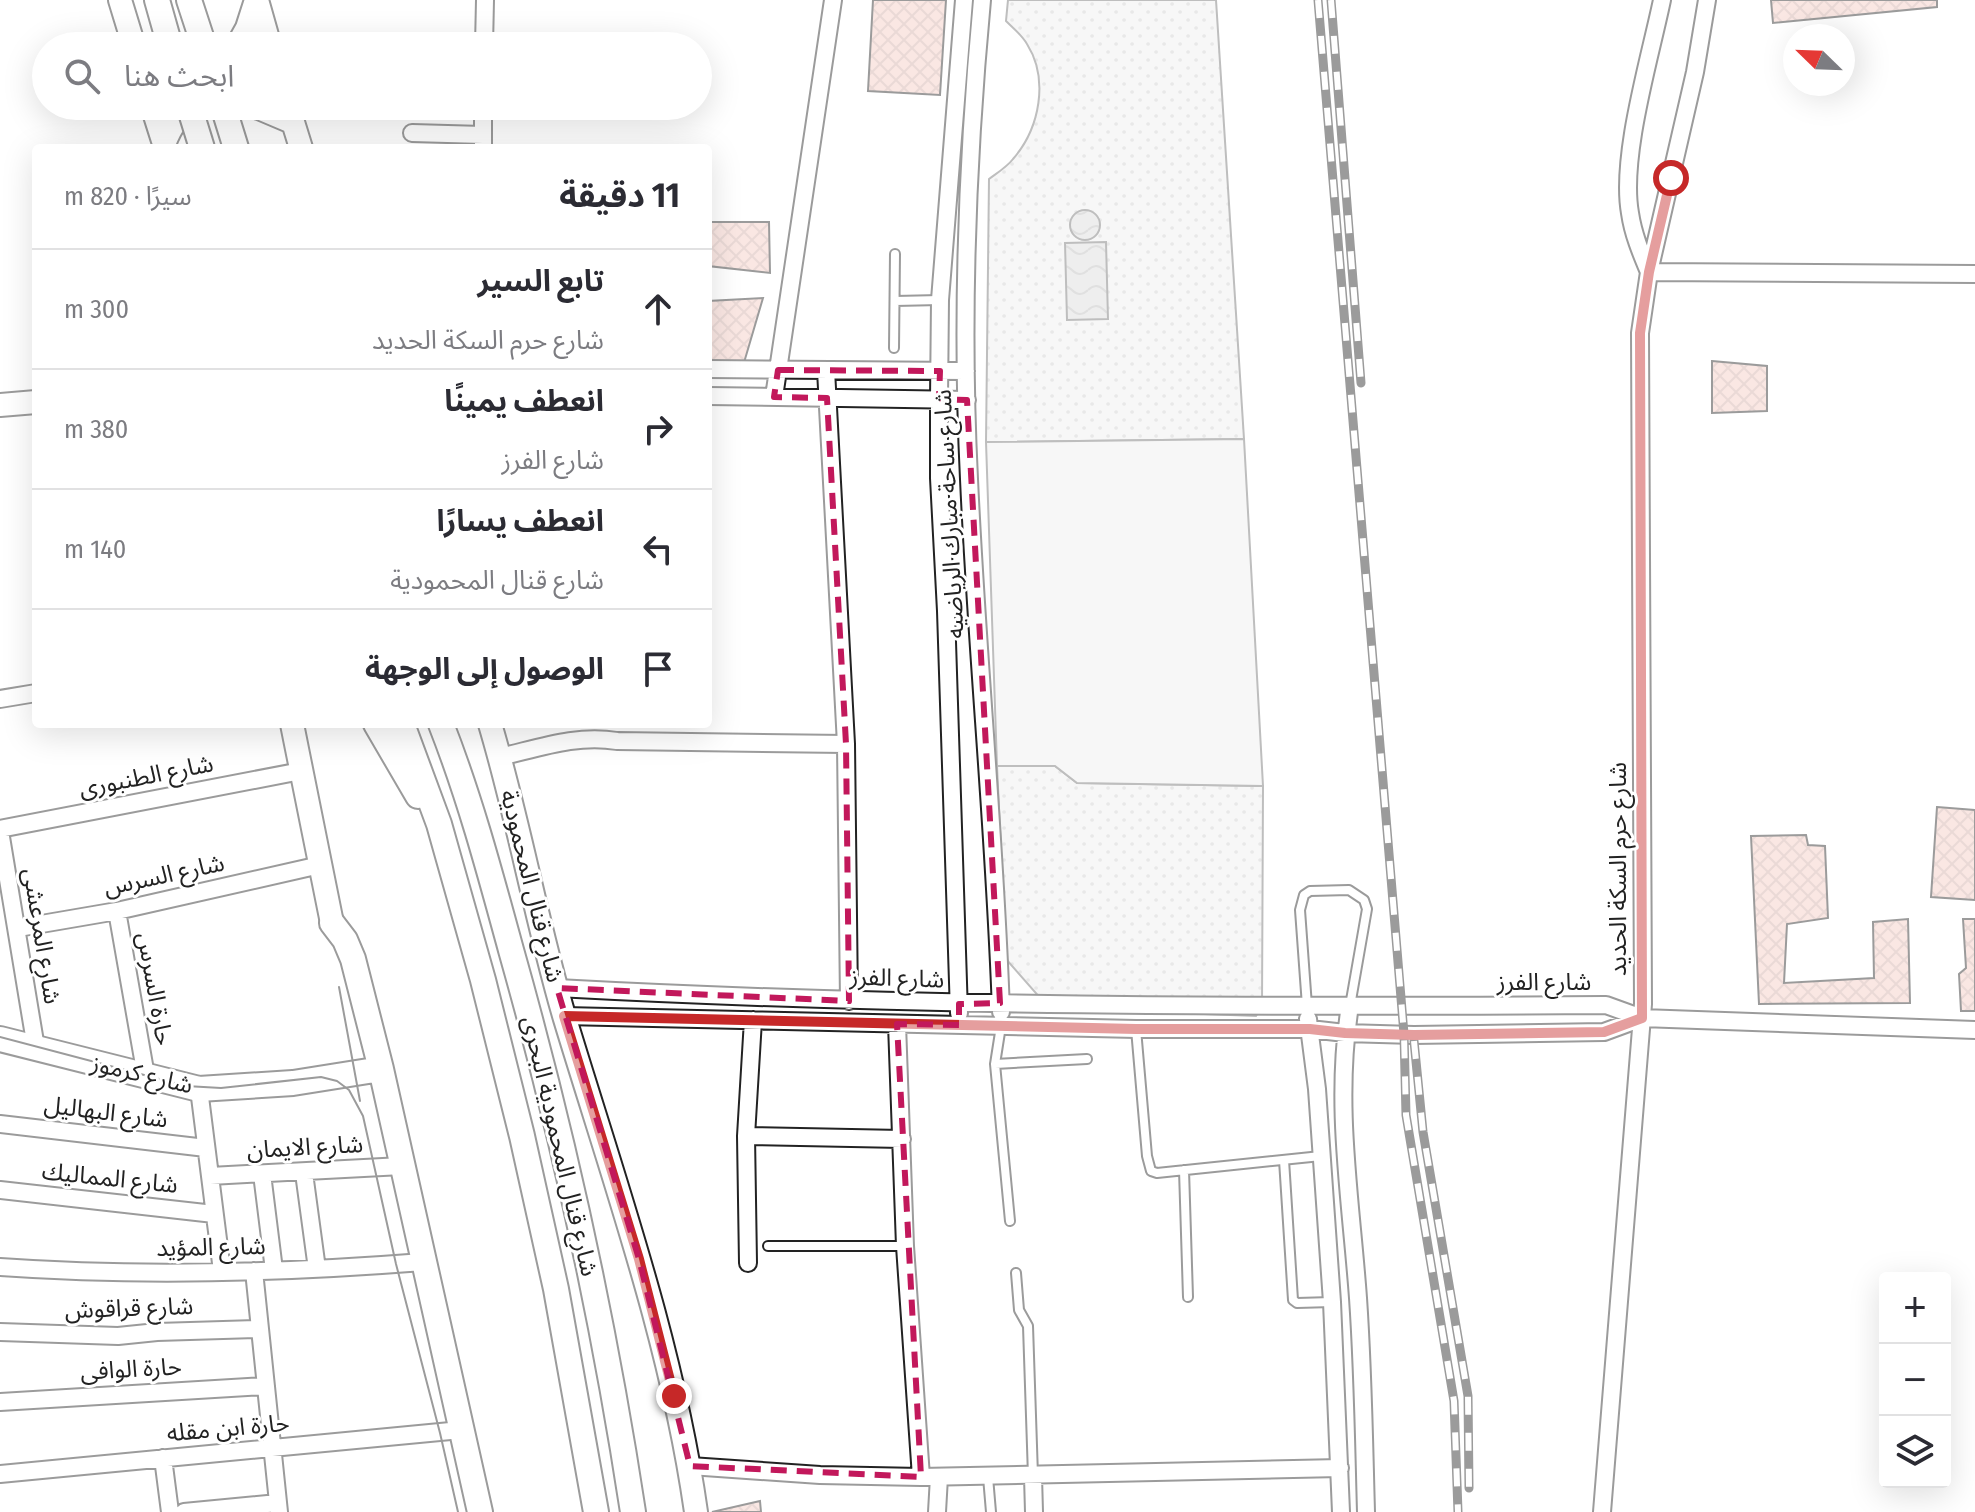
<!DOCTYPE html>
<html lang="ar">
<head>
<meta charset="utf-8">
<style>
	body { margin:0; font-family:"Fira Sans Condensed","Noto Sans Arabic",sans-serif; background:#f7f7f7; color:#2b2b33; direction:rtl }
	.controls { position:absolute; right:24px; bottom:24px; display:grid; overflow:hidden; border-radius:8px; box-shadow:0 8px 32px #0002 }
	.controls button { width:72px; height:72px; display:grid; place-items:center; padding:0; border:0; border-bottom:2px solid #e1e1e2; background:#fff; color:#2b2b33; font:40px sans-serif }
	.compass { position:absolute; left:1783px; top:24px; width:72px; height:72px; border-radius:50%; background:#fff; box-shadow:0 8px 32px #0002; rotate:293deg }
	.stop { position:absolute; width:24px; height:24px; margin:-18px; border:6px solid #c62828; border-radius:50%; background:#fff }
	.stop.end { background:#c62828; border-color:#fff; box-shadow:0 2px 8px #0008 }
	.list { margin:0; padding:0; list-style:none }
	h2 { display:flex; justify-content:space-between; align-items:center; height:104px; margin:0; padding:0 32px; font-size:34px }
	h2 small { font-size:26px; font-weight:400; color:#7c7c81 }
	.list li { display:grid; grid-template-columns:52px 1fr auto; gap:24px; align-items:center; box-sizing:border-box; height:120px; padding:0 32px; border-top:2px solid #e1e1e2 }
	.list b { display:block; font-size:30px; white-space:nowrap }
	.list p { margin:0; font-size:26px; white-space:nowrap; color:#7c7c81 }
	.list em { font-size:26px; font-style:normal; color:#7c7c81 }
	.icon { flex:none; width:44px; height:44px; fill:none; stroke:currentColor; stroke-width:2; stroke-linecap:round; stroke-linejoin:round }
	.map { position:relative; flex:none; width:1975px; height:1512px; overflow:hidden; direction:ltr }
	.search { position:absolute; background:#fff; box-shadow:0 8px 32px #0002; left:32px; top:32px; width:680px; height:88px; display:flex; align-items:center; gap:20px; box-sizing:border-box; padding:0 28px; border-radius:44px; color:#7c7c81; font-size:30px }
	.panel { position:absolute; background:#fff; box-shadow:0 8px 32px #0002; left:32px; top:144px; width:680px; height:584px; border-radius:8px; direction:rtl }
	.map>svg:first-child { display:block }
	.garden { fill:url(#garden-dots); stroke:#6f6f6f; stroke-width:2 }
	.pitch { fill:#eee; stroke:#6f6f6f; stroke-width:2 }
	.water { fill:url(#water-waves); stroke:#6f6f6f; stroke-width:2 }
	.building { fill:url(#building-cross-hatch); stroke:#222; stroke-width:2 }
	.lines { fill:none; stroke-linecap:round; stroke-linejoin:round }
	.service-casing { stroke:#222; stroke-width:12 }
	.minor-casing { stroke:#222; stroke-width:20 }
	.tertiary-casing { stroke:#222; stroke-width:26 }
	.secondary-casing { stroke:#222; stroke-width:28 }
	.service { stroke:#fff; stroke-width:8 }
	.minor { stroke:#fff; stroke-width:16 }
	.tertiary { stroke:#fff; stroke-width:22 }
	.secondary { stroke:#fff; stroke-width:24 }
	.tram { stroke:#222; stroke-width:2 }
	.rail-casing { stroke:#222; stroke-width:9 }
	.rail { stroke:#fff; stroke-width:6; stroke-dasharray:18; stroke-linecap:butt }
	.secondary-bridge-casing { stroke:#222; stroke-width:28; stroke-linecap:butt }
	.secondary-bridge { stroke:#fff; stroke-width:24 }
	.route { stroke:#c62828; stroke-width:10 }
	.marked { fill:none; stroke:#c2185b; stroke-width:6; stroke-dasharray:16 10; stroke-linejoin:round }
	.labels { text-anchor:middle; stroke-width:6; stroke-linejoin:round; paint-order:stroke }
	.street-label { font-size:24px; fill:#222; stroke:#fff }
</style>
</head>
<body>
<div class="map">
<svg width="1975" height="1512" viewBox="0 0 1975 1512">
	<defs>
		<pattern id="garden-dots" width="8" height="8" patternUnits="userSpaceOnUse" patternTransform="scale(2)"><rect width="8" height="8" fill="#eee"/><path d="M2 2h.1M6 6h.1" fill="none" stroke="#ccc" stroke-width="1.8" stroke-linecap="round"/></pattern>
		<pattern id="water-waves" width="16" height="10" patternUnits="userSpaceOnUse" patternTransform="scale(2)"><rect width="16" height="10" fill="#d9d9d9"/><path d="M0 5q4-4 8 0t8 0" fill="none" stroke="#bababa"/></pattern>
		<pattern id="building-cross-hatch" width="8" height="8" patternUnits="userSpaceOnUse" patternTransform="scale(2)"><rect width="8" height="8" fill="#f3c9c0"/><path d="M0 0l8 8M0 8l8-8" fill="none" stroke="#d0aca5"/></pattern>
	</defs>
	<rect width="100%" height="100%" fill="#fff"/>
	<path class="garden" d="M1008,0H1216L1244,439L986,442L989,179C997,173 1007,167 1013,159C1040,128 1049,79 1027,44C1022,35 1013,28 1006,21Z
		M997,766H1055L1077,783L1263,786L1262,1006L1256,1016L1049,1008L1006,959Z"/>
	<path class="pitch" d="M1244,439L1263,786L1077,783L1055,766H997L986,442Z"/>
	<path class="water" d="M1070 225a15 15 0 1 1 30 0a15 15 0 1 1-30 0Z
		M1106,242L1108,319L1067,320L1065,243Z"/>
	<path class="building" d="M873,0H946L940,95L868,91Z
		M1771,0H1937V7L1773,23Z
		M708,222H769L770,273L708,266Z
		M763,298L743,366L708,363V301Z
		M1712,361L1767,366V411L1712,413Z
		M1937,807L1975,810V900L1931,897Z
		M1806,835L1808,845L1825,846L1828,918L1787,924L1784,983L1874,978L1873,922L1908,919L1910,1003L1759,1004L1751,836Z
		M1963,919H1975V1011H1961L1959,974L1966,968Z
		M760,1501L761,1512H712Z"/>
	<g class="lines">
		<g class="service-casing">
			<path id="service" d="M895,301L940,300
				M894,348L895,254
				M1307,1006L1300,910L1304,895L1310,891L1349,890L1364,900L1367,909L1350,1006
				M1001,1026L995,1064L1010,1221
				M1136,1029L1147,1156L1151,1171L1157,1173L1321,1156
				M995,1064L1087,1059
				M1284,1160L1293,1300L1297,1303L1332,1302
				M1184,1170L1188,1297
				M768,1246H905
				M1016,1273L1019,1310L1028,1326L1033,1476
				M988,1477L991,1512"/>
		</g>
		<g class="minor-casing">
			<path id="minor" d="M982,0C967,159 961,319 969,479C977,657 995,834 1001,1012
				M484,46L485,0
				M412,133L483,135
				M483,148V106
				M1649,272L1975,274
				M1649,272C1641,253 1633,234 1630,213C1620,157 1650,58 1662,0
				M708,369L966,371
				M826,370L846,744L849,1001
				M708,396L967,400
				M774,397L833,0
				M0,699L36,693
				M500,757C539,748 577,734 617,741L846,744
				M0,829L301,771
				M0,831L36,1048
				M117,911L146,1076
				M18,928L117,911L320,865
				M557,988C906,1007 1256,1007 1606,1005L1642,1018L1975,1030
				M1350,1006C1334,1104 1351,1200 1358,1298C1363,1369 1364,1441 1366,1512
				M959,1013L946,611L939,478V399L940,300L964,0
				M564,1016L1136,1029H1310L1345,1033L1414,1035L1604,1032L1642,1018
				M1308,1019L1317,1089L1332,1302L1341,1512
				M897,1024L905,1246L921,1477
				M199,1089L222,1271
				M0,1124L206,1148
				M746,1136L902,1139
				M304,1173L317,1269
				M262,1174L274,1270
				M210,1176L402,1166
				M0,1190L214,1214
				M748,1263L746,1136L753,1020
				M0,1267C140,1277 283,1273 423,1262
				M254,1271L279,1512
				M0,1332L118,1336L157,1332L259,1329
				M0,1402L266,1386
				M163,1458L170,1512
				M690,1466L820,1475L921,1477L1340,1468
				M0,1474L461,1430
				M1033,1476L1034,1512
				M184,1512L278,1503
				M937,1512L939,1477
				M1602,1512L1643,1004L1640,333L1649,272L1695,72L1707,0"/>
		</g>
		<g class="tertiary-casing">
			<path id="tertiary" d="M120,0L134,46
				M257,0L270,46
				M237,46L247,28L256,0
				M152,106L165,147
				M254,106L292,122
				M288,106L301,148
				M164,144C172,124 178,114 199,106
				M0,405L36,402
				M292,724L332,923
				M490,724C519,821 536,921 565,1019C614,1181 672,1343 696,1512"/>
		</g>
		<g class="secondary-casing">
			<path id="secondary" d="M157,0L170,46
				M189,0L204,46
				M223,106L236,148
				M376,724L418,796
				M402,724L439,824L483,980L522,1136L556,1289L596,1512
				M441,724C470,798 490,873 511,950C563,1134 604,1322 633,1512
				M332,923L345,940L353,959L381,1069L480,1512
				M0,1039L199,1089L293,1083L381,1069"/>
		</g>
		<use href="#service" class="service"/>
		<use href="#minor" class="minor"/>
		<use href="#tertiary" class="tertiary"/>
		<use href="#secondary" class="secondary"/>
		<path class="tram" d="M339,987L360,1101
			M0,1037L186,1086L221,1088L321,1077L337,1081L349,1090L363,1116L396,1264L440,1433L458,1512"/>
		<g class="rail-casing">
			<path id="rail" d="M1318,0L1404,1034L1406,1115L1454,1401L1458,1512
				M1331,0L1361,383
				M1414,1041L1423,1132L1468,1396L1469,1488"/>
		</g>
		<use href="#rail" class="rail"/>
		<g class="secondary-bridge-casing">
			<path id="secondary-bridge" d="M189,106L202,148"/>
		</g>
		<use href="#secondary-bridge" class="secondary-bridge"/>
	</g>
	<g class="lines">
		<path class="route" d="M674,1396L639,1259L564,1016L1136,1029H1310L1345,1033L1414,1035L1604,1032L1642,1018L1640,333L1649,272L1671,178"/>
	</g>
	<path d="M0 0H1975V1512H0ZM778,370L940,371L939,399L967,400L1000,1003L959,1004V1025L897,1024L921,1477L690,1466L639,1259L557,988L849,1001L846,744L827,398L774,397Z" fill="#fff" fill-opacity=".55" fill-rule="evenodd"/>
	<path class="marked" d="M778,370L940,371L939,399L967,400L1000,1003L959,1004V1025L897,1024L921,1477L690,1466L639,1259L557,988L849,1001L846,744L827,398L774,397Z"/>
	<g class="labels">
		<g class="street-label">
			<text transform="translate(949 514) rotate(-93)" y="8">شارع ساحة مبارك الرياضيه</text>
			<text transform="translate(146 776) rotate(-11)" y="8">شارع الطنبورى</text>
			<text transform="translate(1618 869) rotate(-90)" y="8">شارع حرم السكة الحديد</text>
			<text transform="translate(164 875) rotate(-12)" y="8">شارع السرس</text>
			<text transform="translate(532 886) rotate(76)" y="8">شارع قنال المحمودية</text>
			<text transform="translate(42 936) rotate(81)" y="8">شارع المرعشى</text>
			<text transform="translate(897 978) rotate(2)" y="8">شارع الفرز</text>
			<text x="1544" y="990">شارع الفرز</text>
			<text transform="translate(155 989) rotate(80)" y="8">حارة السرس</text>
			<text transform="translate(142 1074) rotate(13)" y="8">شارع كرموز</text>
			<text transform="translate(106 1112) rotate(7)" y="8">شارع البهاليل</text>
			<text transform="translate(560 1146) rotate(77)" y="8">شارع قنال المحمودية البحرى</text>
			<text transform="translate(305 1147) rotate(-3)" y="8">شارع الايمان</text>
			<text transform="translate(110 1178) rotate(6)" y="8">شارع المماليك</text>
			<text transform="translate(211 1247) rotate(-1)" y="8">شارع المؤيد</text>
			<text transform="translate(129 1308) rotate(-2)" y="8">شارع قراقوش</text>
			<text transform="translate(131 1369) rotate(-3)" y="8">حارة الوافى</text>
			<text transform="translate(228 1428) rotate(-5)" y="8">حارة ابن مقله</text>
		</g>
	</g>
</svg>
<div class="controls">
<button>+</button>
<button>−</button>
<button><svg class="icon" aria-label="layers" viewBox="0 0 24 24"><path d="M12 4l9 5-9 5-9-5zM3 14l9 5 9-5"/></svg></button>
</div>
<svg class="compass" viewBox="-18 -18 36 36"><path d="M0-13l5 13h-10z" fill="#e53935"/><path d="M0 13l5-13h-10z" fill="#7c7c81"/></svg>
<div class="stop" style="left:1671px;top:178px"></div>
<div class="stop end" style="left:674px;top:1396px"></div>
<div class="search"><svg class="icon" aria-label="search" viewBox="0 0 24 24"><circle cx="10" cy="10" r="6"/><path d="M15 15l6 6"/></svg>ابحث هنا</div>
<section class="panel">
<h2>11 دقيقة<small>سيرًا · 820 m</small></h2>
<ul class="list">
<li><svg class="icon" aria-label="ahead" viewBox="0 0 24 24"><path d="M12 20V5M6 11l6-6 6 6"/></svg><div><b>تابع السير</b><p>شارع حرم السكة الحديد</p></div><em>300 m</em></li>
<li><svg class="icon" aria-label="right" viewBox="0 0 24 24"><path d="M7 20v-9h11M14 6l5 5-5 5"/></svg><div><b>انعطف يمينًا</b><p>شارع الفرز</p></div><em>380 m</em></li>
<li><svg class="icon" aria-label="left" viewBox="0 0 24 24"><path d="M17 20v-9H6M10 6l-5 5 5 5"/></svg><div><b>انعطف يسارًا</b><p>شارع قنال المحمودية</p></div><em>140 m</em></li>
<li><svg class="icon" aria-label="arrive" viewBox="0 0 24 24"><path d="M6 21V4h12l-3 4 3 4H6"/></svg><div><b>الوصول إلى الوجهة</b></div></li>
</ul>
</section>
</div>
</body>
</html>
